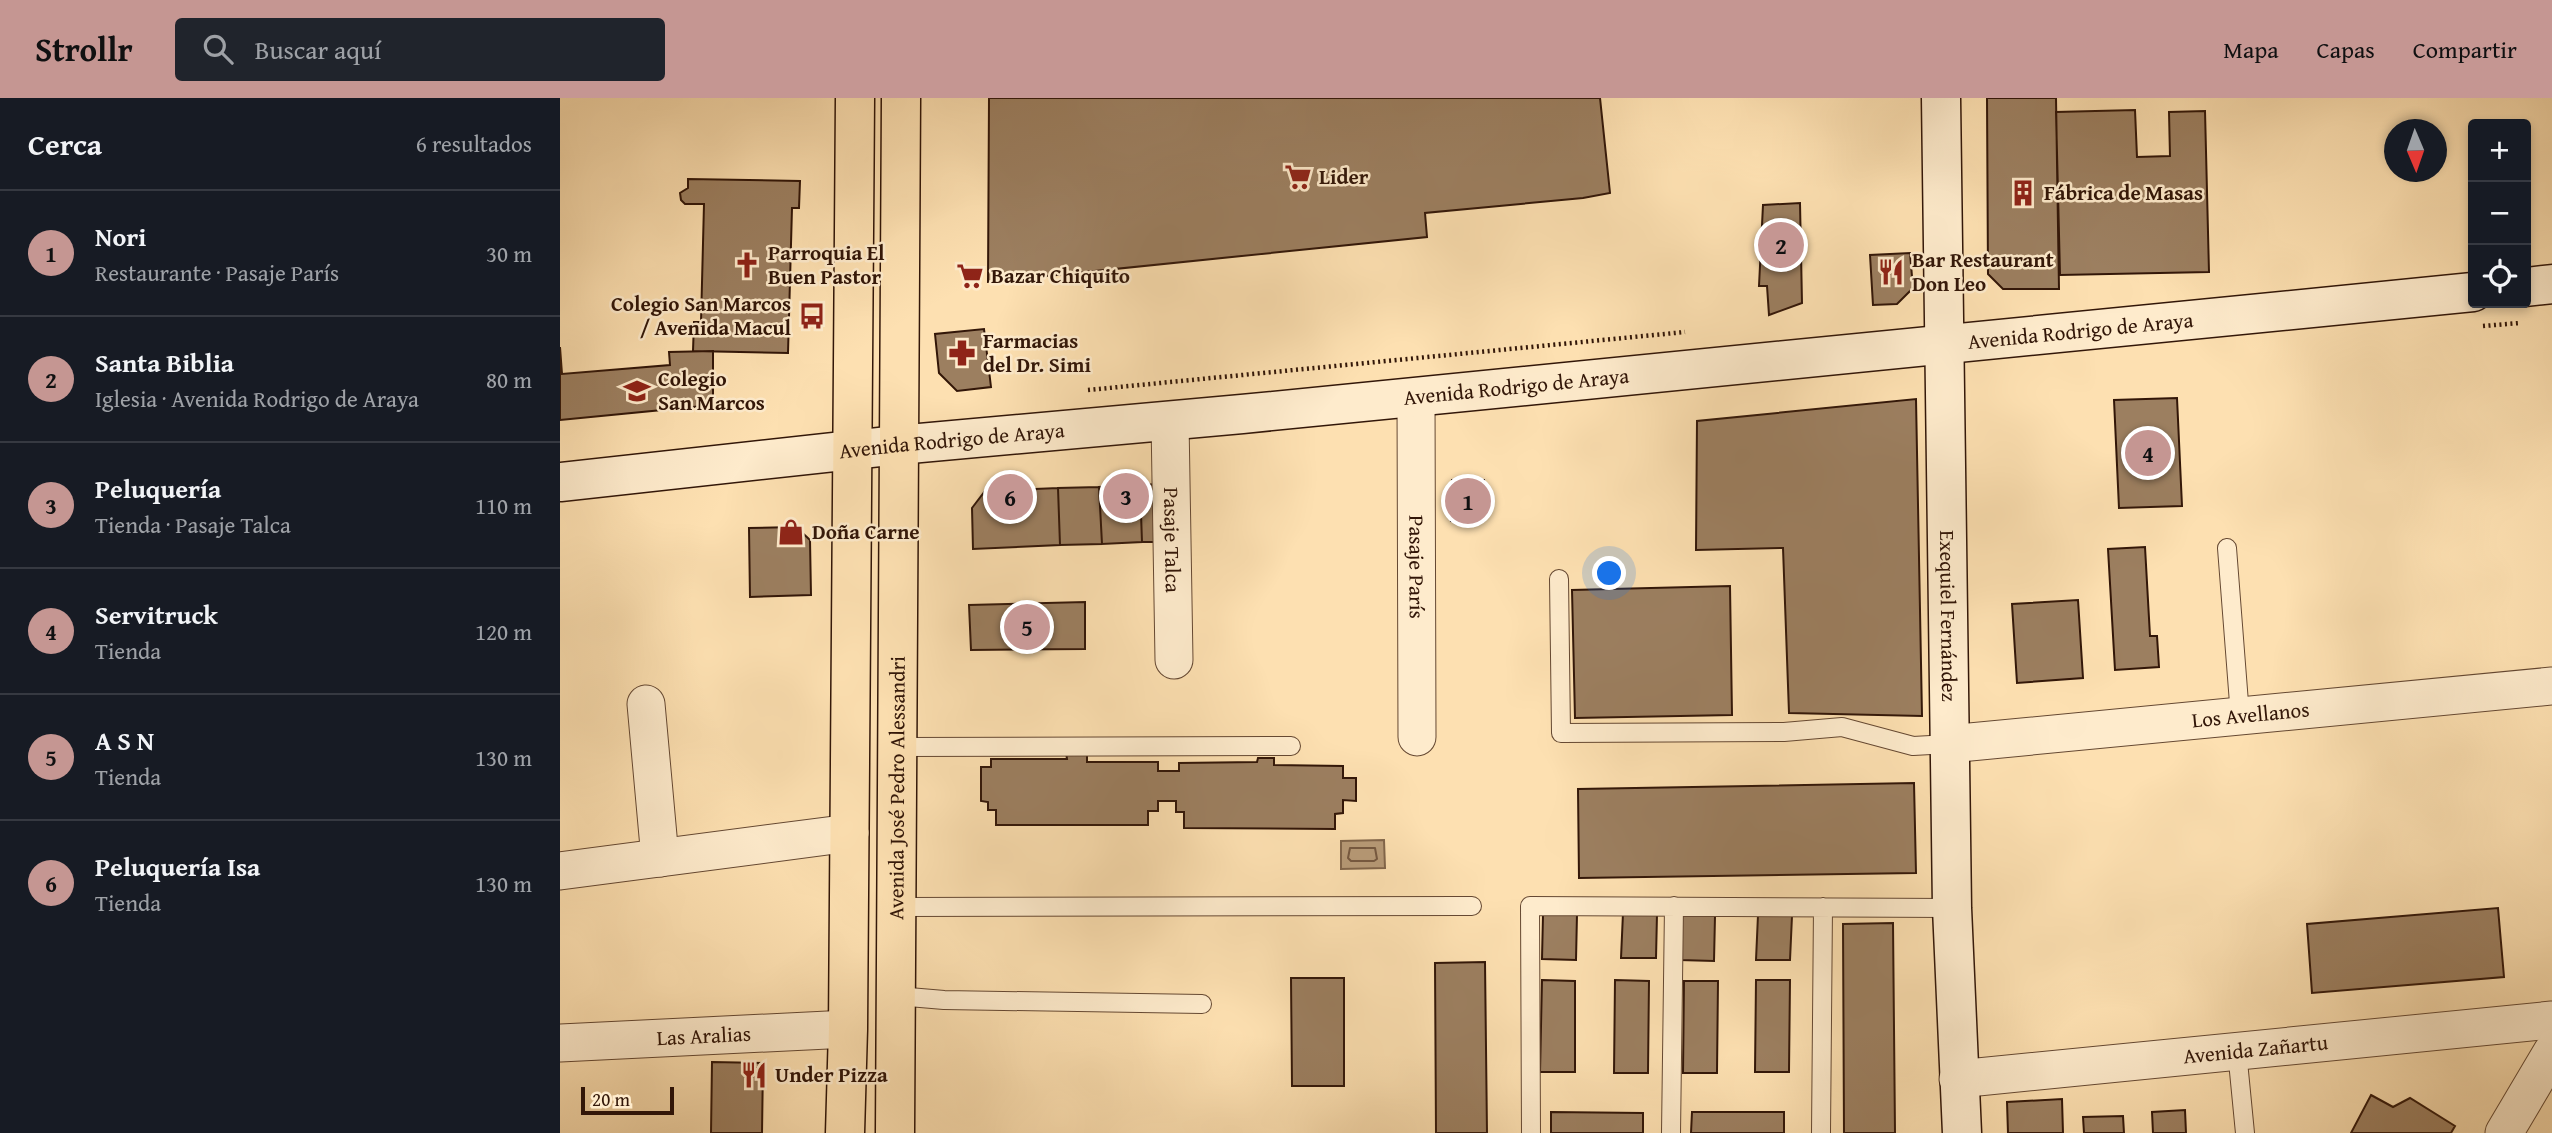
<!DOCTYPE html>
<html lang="es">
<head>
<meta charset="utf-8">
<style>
	body { margin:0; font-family:"Gentium Book Plus",serif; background:#20242c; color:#f1f3f6 }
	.controls { position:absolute; right:21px; top:21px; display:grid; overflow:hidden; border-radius:7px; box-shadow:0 4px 10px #0003 }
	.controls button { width:63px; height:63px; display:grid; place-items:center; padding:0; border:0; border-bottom:2px solid #363941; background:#171b24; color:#f1f3f6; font:35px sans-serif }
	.compass { position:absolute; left:1824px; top:21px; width:63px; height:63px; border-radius:50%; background:#171b24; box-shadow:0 4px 10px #0003; rotate:178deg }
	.scale { position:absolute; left:21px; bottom:18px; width:93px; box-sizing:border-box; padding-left:7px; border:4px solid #321608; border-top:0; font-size:19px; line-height:24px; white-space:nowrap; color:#321608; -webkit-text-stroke:5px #feebcc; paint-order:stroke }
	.you { position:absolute; left:1050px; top:476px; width:24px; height:24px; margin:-18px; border:5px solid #fff; border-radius:50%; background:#1a73e8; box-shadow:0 0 0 10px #1a73e833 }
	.badge { display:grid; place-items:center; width:46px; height:46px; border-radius:50%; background:#c59692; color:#111; font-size:23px; font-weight:700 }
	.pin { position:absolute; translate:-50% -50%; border:4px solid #fff; box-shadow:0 2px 7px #0006 }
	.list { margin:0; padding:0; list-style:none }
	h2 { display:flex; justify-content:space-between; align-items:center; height:91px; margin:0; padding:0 28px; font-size:30px }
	h2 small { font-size:23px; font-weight:400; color:#9ea1a6 }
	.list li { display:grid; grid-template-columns:46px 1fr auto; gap:21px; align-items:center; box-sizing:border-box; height:126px; padding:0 28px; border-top:2px solid #363941 }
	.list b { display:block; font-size:26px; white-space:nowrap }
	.list p { margin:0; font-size:23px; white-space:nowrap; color:#9ea1a6 }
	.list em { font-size:23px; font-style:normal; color:#9ea1a6 }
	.icon { flex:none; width:38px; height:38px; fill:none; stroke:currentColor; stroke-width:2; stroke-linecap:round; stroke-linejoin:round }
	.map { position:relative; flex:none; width:1992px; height:1035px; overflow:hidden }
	header { display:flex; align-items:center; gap:42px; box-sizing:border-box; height:98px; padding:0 35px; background:#c59692; color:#111 }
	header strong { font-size:33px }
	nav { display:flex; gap:38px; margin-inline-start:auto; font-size:24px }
	.search { width:490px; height:63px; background:#20242c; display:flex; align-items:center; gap:18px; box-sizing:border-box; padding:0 24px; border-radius:7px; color:#9ea1a6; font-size:26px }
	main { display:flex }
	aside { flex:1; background:#171b24 }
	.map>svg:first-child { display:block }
	.water { fill:#b89b78; stroke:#82664b; stroke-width:2 }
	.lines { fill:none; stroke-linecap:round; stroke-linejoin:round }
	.shore { stroke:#755840; stroke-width:2 }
	.building { fill:#9c7f60; stroke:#321608; stroke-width:2 }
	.lane-casing { stroke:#654832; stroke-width:20 }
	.street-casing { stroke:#654832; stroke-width:39 }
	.secondary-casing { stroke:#321608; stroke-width:41 }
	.primary-casing { stroke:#321608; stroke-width:41 }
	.path { stroke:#321608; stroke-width:4.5; stroke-dasharray:2 3.5; stroke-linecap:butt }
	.lane { stroke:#feebcc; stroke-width:18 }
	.street { stroke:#feebcc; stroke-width:37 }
	.secondary { stroke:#feebcc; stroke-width:38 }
	.primary { stroke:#fde0b1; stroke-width:38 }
	.labels { text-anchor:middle; stroke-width:5; stroke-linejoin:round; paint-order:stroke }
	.poi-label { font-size:21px; font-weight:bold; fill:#321608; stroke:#feebcc; text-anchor:start }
	.street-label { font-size:21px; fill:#321608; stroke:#feebcc }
</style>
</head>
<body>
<header>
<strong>Strollr</strong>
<div class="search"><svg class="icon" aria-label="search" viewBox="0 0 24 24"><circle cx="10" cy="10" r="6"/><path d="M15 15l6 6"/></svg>Buscar aquí</div>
<nav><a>Mapa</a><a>Capas</a><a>Compartir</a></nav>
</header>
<main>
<aside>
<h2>Cerca<small>6 resultados</small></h2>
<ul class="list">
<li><span class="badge">1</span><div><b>Nori</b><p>Restaurante · Pasaje París</p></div><em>30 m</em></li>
<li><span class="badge">2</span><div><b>Santa Biblia</b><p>Iglesia · Avenida Rodrigo de Araya</p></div><em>80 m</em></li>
<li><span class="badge">3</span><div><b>Peluquería</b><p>Tienda · Pasaje Talca</p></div><em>110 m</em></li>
<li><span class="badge">4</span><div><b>Servitruck</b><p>Tienda</p></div><em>120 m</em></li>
<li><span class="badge">5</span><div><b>A S N</b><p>Tienda</p></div><em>130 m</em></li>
<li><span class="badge">6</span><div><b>Peluquería Isa</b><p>Tienda</p></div><em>130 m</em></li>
</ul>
</aside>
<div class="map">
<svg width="1992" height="1035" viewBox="0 0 1992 1035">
	<rect width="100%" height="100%" fill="#fde0b1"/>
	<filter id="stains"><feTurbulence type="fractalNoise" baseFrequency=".00286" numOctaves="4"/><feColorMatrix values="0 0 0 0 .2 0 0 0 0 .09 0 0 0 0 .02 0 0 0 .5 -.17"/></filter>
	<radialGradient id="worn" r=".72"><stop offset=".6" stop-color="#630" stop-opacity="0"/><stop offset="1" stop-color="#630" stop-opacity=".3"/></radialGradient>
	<path class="water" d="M824,742L825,770L781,771V743Z"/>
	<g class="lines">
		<path class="shore" d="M790,750H815L817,761L814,763H791L788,760Z"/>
	</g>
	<path class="building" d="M429,0H1040L1050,95L1023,100L865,115L867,139L428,184Z
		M1427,0H1496L1499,191H1443L1428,176Z
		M1575,12L1577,59L1610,58L1609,14L1645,13L1649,174L1500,177L1496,14Z
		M128,81L240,83L239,110H232L228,255L133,253L134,224H141L144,106H125L121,102L120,95L128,90Z
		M1240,105L1242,205L1209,217L1207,188H1199L1203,107Z
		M1350,155L1353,190L1337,206L1313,207L1310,157Z
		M424,231L431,289L397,293L379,275L375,236Z
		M0,249L2,276L110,267L109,254L153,253V307L0,322Z
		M1617,300L1622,408L1559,410L1554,302Z
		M1356,301L1362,618L1229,615L1223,450L1136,452L1137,323Z
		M892,382H924V423H891Z
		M599,386L608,444H582L580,387Z
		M580,387L582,444L542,446L539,389Z
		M539,389L542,446L500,447L498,390Z
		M498,390L500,447L413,451L412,410L425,393Z
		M236,429L250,442L251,497L190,499L189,430Z
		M1585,449L1590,538H1597L1599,569L1555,572L1548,451Z
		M1170,488L1172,617L1015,620L1012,492Z
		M1518,502L1523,580L1457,585L1452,506Z
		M525,504V551L411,552L409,507Z
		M506,654H527V664H598V673H619V665L697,664L698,660H714V667L783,668V680H796V703L783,702V715L775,716V731L624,730V714H616V703H598V713H588V727H436V712H428V704L421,703V669H431V661H507Z
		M1354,685L1356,775L1019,780L1018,691Z
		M1938,810L1944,879L1752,895L1747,826Z
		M1063,815L1097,816L1096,860H1061Z
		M983,816H1017L1016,862L982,861Z
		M1121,817L1155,818L1154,863L1120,862Z
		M1198,817L1232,818L1230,862H1196Z
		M1333,825L1335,1035H1284L1283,826Z
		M925,864L927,1035H876L875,865Z
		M731,880H784V988H732Z
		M982,882L1015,883V974H980Z
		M1055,882L1089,883L1088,975H1054Z
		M1196,882H1230L1229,974H1195Z
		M1124,883H1158L1157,975H1123Z
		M152,964L203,965L202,1035H151Z
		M1811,997L1833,1009L1850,1000L1895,1028L1891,1035H1791Z
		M1502,1001L1503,1035H1448L1447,1004Z
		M1625,1012L1626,1035H1593L1592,1014Z
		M991,1014L1083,1015V1035H991Z
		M1132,1014H1224V1035H1131Z
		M1563,1018L1564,1035H1524L1523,1019Z"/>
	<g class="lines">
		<g class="lane-casing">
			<path id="lane" d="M1667,450L1680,618
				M999,481L1001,635L1224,634L1282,629L1353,648L1389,646
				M339,649L731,648
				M338,809L912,808
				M337,898L384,902L642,906
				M1677,953L1685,1035
				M971,1035L970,808L1392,810
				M1111,1035L1114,808
				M1261,1035L1263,809"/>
		</g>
		<g class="street-casing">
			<g id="street">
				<path id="s1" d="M856,299L857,639"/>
				<path id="s2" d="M610,323L614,562"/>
				<path d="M86,606L100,760"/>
				<path id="s3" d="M1389,646L1992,588"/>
				<path d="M0,773L290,735"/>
				<path id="s4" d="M0,945L288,931"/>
				<path id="s5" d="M1398,981L1992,922"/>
				<path d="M1944,1035L1992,954"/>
			</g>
		</g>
		<g class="secondary-casing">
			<g id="secondary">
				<path id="s6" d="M1381,0L1392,810L1402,1035"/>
				<path d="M1966,189L1992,186"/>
				<path id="s7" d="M0,384L338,347L682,316L1913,194"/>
			</g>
		</g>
		<g class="primary-casing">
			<g id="primary">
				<path d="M285,1035L288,931L295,0"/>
				<path id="s8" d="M335,1035L341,0"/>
			</g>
		</g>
		<path class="path" d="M1923,228L1960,225
			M528,292L1125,234"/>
		<use href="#lane" class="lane"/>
		<use href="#street" class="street"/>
		<use href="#secondary" class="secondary"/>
		<use href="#primary" class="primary"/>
	</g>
	<defs>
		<g id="supermarket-bare" transform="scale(2.1)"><path d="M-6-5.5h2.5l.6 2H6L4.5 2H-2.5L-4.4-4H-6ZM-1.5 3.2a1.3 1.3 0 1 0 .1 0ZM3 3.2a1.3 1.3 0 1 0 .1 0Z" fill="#8f2418" stroke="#feebcc" stroke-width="2.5" paint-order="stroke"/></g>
		<g id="building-bare" transform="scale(2.1)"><path d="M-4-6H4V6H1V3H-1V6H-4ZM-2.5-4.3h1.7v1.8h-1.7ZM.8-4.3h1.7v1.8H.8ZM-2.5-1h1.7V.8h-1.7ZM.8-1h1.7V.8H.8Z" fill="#8f2418" stroke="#feebcc" stroke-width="2.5" paint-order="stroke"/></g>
		<g id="church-bare" transform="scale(2.1)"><path d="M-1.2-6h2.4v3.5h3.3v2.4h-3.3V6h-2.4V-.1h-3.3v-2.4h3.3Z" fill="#8f2418" stroke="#feebcc" stroke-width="2.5" paint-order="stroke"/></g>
		<g id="restaurant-bare" transform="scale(2.1)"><path d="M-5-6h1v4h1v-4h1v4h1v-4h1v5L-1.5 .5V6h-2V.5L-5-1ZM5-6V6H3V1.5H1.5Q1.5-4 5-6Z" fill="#8f2418" stroke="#feebcc" stroke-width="2.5" paint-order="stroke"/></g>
		<g id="bus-bare" transform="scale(2.1)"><path d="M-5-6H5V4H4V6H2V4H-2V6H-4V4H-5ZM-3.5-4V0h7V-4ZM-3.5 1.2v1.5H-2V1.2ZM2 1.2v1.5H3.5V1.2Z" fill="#8f2418" stroke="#feebcc" stroke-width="2.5" paint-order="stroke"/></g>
		<g id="pharmacy-bare" transform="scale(2.1)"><path d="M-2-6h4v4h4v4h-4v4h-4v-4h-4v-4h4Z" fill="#8f2418" stroke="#feebcc" stroke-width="2.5" paint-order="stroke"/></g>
		<g id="school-bare" transform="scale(2.1)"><path d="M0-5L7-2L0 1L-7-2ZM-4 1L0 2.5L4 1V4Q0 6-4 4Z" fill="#8f2418" stroke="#feebcc" stroke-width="2.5" paint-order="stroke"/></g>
		<g id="shop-bare" transform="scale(2.1)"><path d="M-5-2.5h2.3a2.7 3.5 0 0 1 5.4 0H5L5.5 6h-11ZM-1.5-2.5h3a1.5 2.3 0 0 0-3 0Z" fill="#8f2418" stroke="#feebcc" stroke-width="2.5" paint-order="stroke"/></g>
	</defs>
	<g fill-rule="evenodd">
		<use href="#supermarket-bare" x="738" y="79"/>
		<use href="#building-bare" x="1463" y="95"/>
		<use href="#church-bare" x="187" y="167"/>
		<use href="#restaurant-bare" x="1331" y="174"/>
		<use href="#supermarket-bare" x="410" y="178"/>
		<use href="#bus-bare" x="252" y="218"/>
		<use href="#pharmacy-bare" x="402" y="255"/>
		<use href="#school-bare" x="77" y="293"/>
		<use href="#shop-bare" x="231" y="434"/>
		<use href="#restaurant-bare" x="194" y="977"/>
	</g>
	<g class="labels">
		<g class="poi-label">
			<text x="759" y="86">Lider</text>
			<text x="1484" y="102">Fábrica de Masas</text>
			<text x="208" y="162">Parroquia El<tspan x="208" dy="24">Buen Pastor</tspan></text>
			<text x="1352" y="169">Bar Restaurant<tspan x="1352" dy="24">Don Leo</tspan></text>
			<text x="431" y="185">Bazar Chiquito</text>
			<text x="231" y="213" text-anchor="end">Colegio San Marcos<tspan x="231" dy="24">/ Avenida Macul</tspan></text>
			<text x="423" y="250">Farmacias<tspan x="423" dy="24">del Dr. Simi</tspan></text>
			<text x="98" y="288">Colegio<tspan x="98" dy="24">San Marcos</tspan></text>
			<text x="252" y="441">Doña Carne</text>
			<text x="215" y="984">Under Pizza</text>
		</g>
		<g class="street-label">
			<text dy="7" stroke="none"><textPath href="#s7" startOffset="1528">Avenida Rodrigo de Araya</textPath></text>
			<text dy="7" stroke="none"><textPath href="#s7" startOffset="961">Avenida Rodrigo de Araya</textPath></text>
			<text dy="7" stroke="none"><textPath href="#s7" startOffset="394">Avenida Rodrigo de Araya</textPath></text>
			<text dy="7" stroke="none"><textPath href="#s2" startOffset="119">Pasaje Talca</textPath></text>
			<text dy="7" stroke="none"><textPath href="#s1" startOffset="170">Pasaje París</textPath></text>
			<text dy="7" stroke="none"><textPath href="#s6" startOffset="518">Exequiel Fernández</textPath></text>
			<text dy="7" stroke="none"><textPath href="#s3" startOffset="303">Los Avellanos</textPath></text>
			<text dy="7" stroke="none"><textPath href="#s8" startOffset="345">Avenida José Pedro Alessandri</textPath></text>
			<text dy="7" stroke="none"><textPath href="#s4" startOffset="144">Las Aralias</textPath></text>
			<text dy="7" stroke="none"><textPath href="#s5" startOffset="299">Avenida Zañartu</textPath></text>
		</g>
	</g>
	<rect width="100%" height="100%" filter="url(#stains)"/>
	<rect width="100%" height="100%" fill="url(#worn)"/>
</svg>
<div class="controls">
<button>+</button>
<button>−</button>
<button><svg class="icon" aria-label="locate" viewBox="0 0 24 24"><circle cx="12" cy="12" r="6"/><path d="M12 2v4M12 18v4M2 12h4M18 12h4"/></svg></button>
</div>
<svg class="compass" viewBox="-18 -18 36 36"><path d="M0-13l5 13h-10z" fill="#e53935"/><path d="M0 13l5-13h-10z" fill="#9ea1a6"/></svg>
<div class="scale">20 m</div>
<div class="you"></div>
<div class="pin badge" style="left:908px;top:403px">1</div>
<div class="pin badge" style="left:1221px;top:147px">2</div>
<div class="pin badge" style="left:566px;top:398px">3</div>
<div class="pin badge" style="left:1588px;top:355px">4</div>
<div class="pin badge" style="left:467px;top:529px">5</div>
<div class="pin badge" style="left:450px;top:399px">6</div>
</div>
</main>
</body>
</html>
